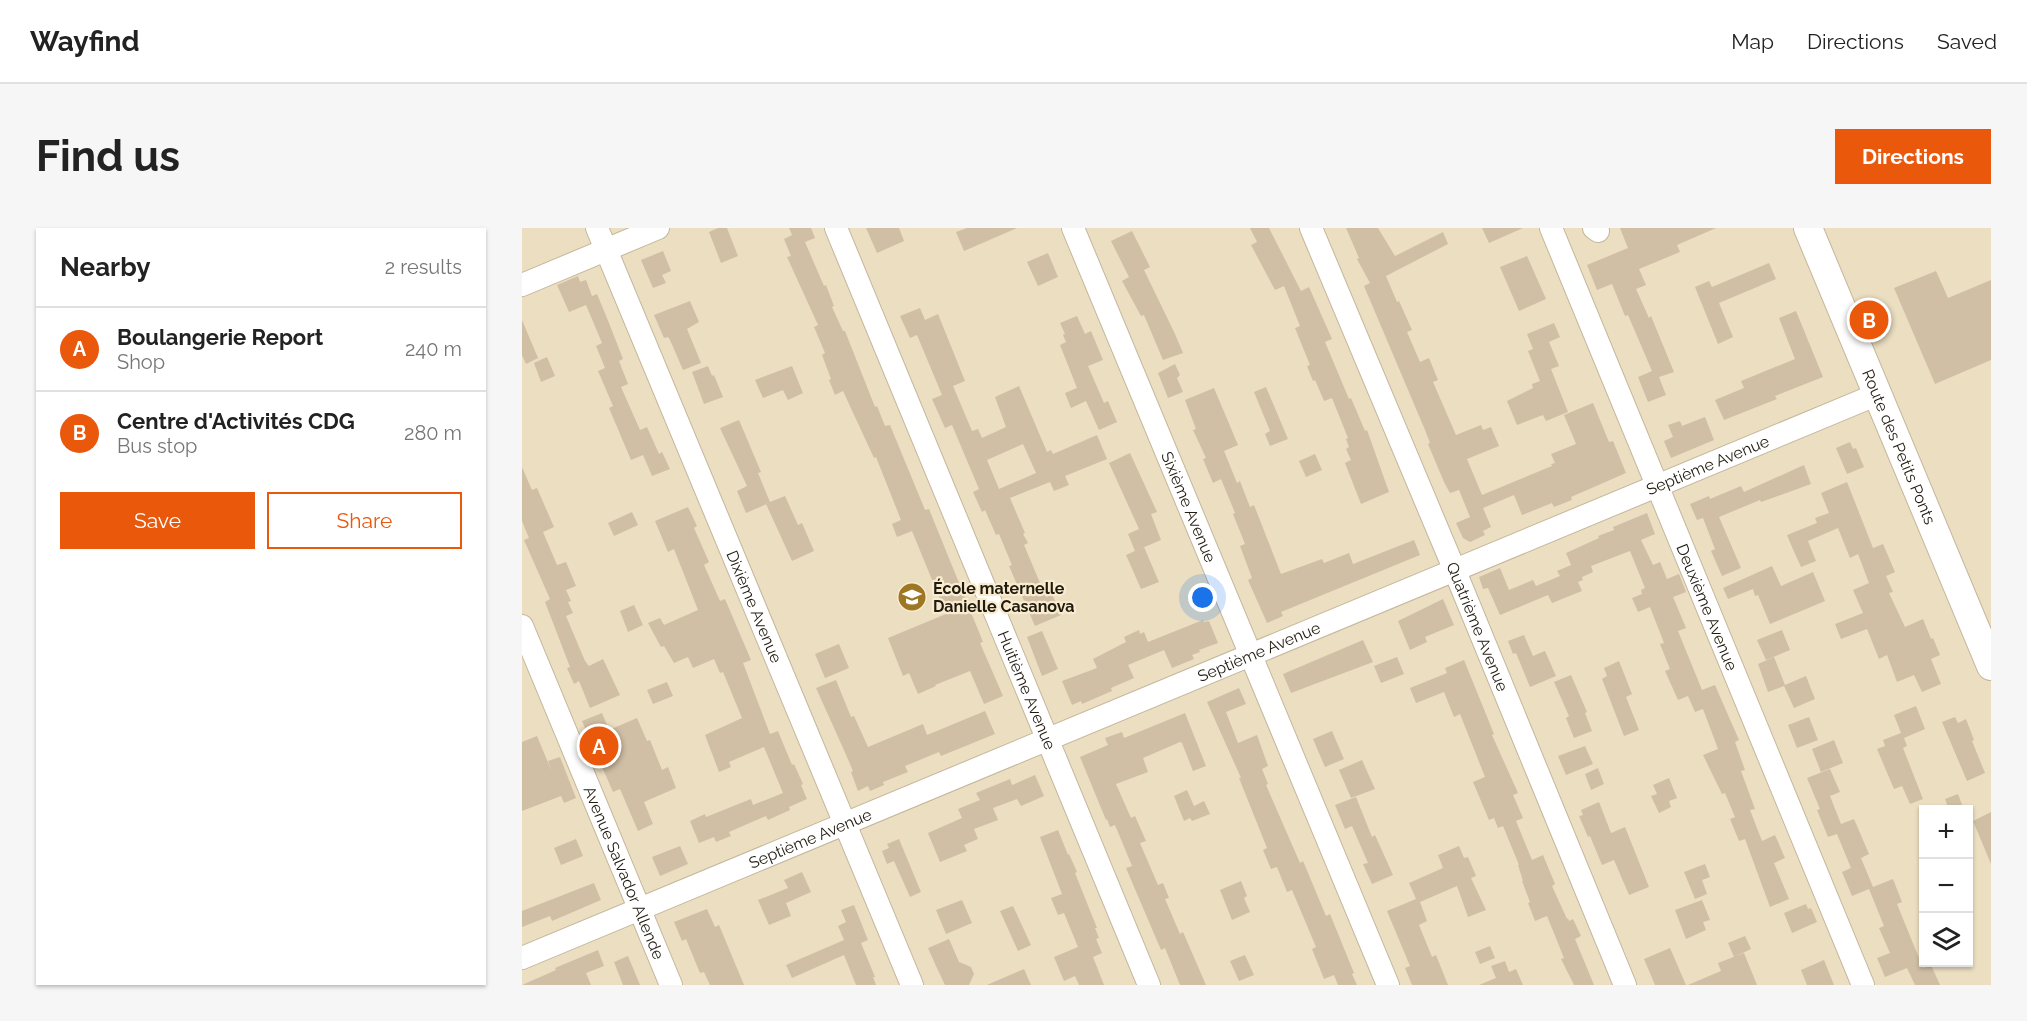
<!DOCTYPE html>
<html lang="en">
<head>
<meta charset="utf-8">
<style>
	body { margin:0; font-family:Raleway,sans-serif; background:#f6f6f6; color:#222 }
	.controls { position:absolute; right:18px; bottom:18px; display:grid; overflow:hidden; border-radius:0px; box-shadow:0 2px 4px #0004 }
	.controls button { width:54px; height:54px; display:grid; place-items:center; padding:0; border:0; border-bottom:2px solid #e0e0e0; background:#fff; color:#222; font:30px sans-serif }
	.you { position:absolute; left:681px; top:370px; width:21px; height:21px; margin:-15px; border:4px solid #fff; border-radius:50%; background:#1a73e8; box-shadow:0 0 0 9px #1a73e833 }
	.badge { display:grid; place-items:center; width:39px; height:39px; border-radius:50%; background:#ea580c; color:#fff; font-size:20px; font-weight:700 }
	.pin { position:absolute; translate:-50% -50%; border:3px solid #fff; box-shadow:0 2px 6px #0006 }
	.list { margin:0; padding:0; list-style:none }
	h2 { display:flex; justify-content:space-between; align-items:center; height:78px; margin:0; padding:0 24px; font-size:26px }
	h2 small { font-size:20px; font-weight:400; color:#767676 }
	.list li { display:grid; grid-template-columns:39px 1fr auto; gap:18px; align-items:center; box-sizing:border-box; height:84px; padding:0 24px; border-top:2px solid #e0e0e0 }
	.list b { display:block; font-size:22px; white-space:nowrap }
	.list p { margin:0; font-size:20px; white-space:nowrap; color:#767676 }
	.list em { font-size:20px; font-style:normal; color:#767676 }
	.actions { display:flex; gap:12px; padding:18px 24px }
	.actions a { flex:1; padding:14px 0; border:2px solid #ea580c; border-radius:0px; text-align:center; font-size:21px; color:#ea580c }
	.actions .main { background:#ea580c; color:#fff }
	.icon { flex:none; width:33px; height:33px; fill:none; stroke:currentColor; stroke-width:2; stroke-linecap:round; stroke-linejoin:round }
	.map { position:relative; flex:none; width:1469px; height:757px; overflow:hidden; border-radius:0px }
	header { display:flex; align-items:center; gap:36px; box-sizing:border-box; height:84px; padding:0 30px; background:#fff; border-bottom:2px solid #e0e0e0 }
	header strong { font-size:28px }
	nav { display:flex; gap:33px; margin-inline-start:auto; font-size:21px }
	.intro { display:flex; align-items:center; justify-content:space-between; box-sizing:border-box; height:144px; padding:0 36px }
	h1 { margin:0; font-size:42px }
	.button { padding:15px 27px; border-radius:0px; background:#ea580c; color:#fff; font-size:21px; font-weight:700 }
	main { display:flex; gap:36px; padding:0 36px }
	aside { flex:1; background:#fff; border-radius:0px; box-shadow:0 2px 4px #0004 }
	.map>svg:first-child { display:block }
	.building { fill:#d0bfa5; fill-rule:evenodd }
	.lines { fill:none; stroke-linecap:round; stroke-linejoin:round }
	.minor-casing { stroke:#c4b69b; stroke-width:24 }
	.major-casing { stroke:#c4b69b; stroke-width:30 }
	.minor { stroke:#fff; stroke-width:22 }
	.major { stroke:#fff; stroke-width:28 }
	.labels { text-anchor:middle; stroke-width:4.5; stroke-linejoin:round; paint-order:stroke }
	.street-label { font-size:16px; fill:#201b11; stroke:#f9ebce }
	.poi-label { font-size:16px; font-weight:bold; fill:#201b11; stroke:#f9ebce; text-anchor:start }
</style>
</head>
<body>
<header>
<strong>Wayfind</strong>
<nav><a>Map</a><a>Directions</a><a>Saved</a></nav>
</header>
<div class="intro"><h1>Find us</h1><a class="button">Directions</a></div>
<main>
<aside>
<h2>Nearby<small>2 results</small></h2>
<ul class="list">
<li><span class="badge">A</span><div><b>Boulangerie Report</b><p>Shop</p></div><em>240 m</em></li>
<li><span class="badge">B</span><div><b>Centre d'Activités CDG</b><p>Bus stop</p></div><em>280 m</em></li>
</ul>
<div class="actions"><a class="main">Save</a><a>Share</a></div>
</aside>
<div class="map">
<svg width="1469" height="757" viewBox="0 0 1469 757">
	<rect width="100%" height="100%" fill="#ebdec1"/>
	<path class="building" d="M196,0H205L216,28L199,35L187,4Z
		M267,0H289L293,10L283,14L302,58L304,57L312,78L310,79L321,103H323L353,179L355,178L363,198L368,197L403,282L407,281L461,414L458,415L481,468L462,476L448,443L413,457L414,458L396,466L387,445L381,448L366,410L424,386L390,303L375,309L370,296L379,292L354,229L352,230L321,163L313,167L307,152L309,151L300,127L303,125L292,99L296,97L265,29L269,28L262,11L270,7Z
		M344,0H377L382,13L355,25Z
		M445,0H495L442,23L434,4Z
		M728,0H747L779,63L787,59L810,111L803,114L827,171L829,170L843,203L845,202L867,264L839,276L823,235L829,232L824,221L827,219L824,211L826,210L810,170L802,173L793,152L791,153L785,138L788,137L773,100L778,98L762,58L753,62L729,17L735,14Z
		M824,0H856L873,28L921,4L926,16L864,48L875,74L877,73L890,102L885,104L898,134L907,130L916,152L911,154L934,207L959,197L961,202L969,199L977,218L945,231L960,267L1030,238L1029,236L1033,235L1029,226L1054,216L1042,187L1071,175L1087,214L1091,213L1104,245L1049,269L1050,272L1032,279L1030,275L1000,287L992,267L961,280L969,299L961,303L963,307L948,314L941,310L934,295L948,289L937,262L928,265L922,254L906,216L908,215L903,202L842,58L848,55L835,31L837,30Z
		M960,0H1001L967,15Z
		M1098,0H1194L1155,17L1158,24L1117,41L1124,57L1114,61L1127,90L1129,88L1152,144L1137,149L1144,167L1126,174L1116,149L1130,143L1106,87L1103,88L1090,56L1075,62L1065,37L1106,20Z
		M610,3L628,39L622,42L653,106L661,125L641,132L622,87L619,88L600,53L607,49L589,13Z
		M141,23L149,43L140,47L144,55L131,60L119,32Z
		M526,25L536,49L516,58L505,34Z
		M1005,28L1024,71L997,83L978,39Z
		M1247,35L1254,51L1197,75L1211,109L1196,116L1173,59L1187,53L1190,59Z
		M1414,43L1426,70L1469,52V132L1413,156L1372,60Z
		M56,48L58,54L64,52L70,68L75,66L87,95L101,131L97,133L106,156L99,159L118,202L125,199L137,226L140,224L148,241L130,248L121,227L109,232L87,180L91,178L76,143L83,140L74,118L80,115L64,77L47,84L35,57Z
		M168,73L177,94L165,101L179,135L161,142L148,112L146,109L142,110L132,87Z
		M398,80L403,92L416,86L443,153L431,158L450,203L456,201L460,210L484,199L473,169L497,158L525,224L529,222L531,226L575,207L585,231L543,248L547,257L532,263L528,254L488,270L503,305L501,306L506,315L502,317L524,369L530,366L539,387L513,398L487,338L490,337L477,306L474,307L463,282L460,284L451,264L457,261L430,197L423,200L410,171L420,167L395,107L388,110L378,88ZM501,216L514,245L477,261L465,232Z
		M1274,83L1301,149L1253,168L1255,171L1202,192L1193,172L1222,160L1219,153L1273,131L1257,90Z
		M555,88L563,106L569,103L581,132L566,138L582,175L586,173L595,194L577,202L564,173L549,180L543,165L555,160L538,117L544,114L541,107L543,106L538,95Z
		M0,92L16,130L4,136L0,127Z
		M1032,95L1038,109L1027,114L1037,138L1029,141L1046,184L1024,193L1021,187L995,197L985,173L1011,160L1010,156L1018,153L1006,123L1011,121L1005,106Z
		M25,129L33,148L19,154L12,135Z
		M653,136L658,147L655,150L661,164L646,170L636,145Z
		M186,138L190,148L192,147L201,169L182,176L170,144Z
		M270,138L281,165L266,172L261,162L241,170L233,152Z
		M744,159L766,211L748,218L743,206L748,203L732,164Z
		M692,160L716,217L702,223L715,255L718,253L728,279L732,277L759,346L800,331L802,335L827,325L831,336L892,312L898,327L759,384L761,388L745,395L726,352L730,350L718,318L723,316L711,286L713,285L699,251L691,255L681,231L684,230L671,202L674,201L663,172Z
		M1183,189L1192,212L1149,230L1142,213L1151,209L1146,197L1158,193L1160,198Z
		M217,192L239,244L236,245L248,274L263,268L276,297L280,295L292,323L270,333L244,276L247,275L224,285L215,263L225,258L198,200Z
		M1328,214L1331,221L1334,220L1342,239L1325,246L1314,220Z
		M608,225L635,284L629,286L639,312L613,323L606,306L617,301L587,235Z
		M793,226L800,242L784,249L777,233Z
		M1282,237L1289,256L1239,274L1238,272L1197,289L1219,340L1200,348L1189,323L1193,321L1181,290L1175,292L1168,276L1187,268L1188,271L1219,258L1222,264Z
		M0,239L10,262L15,260L32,299L21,304L35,337L44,334L54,358L44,362L49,373L46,374L51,385L44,388L63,433L67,438L81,431L98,467L68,480L57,453L52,456L45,440L48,439L23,374L28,371L2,312L7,310L0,293Z
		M1325,254L1351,320L1361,316L1373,344L1364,348L1371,364L1367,365L1383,399L1401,391L1409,411L1411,410L1418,427L1409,431L1419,456L1400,464L1392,447L1375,454L1365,427L1357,431L1345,401L1319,411L1313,396L1341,385L1331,362L1347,355L1336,326L1328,330L1316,300L1286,313L1294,333L1279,339L1270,319L1265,307L1295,295L1293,290L1307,285L1299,265Z
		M166,279L175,298L172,300L187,334L182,337L198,373L203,371L229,432L221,435L248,506L256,503L270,537L272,536L281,556L279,557L285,571L267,579L268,582L246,592L244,588L207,604L209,608L194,614L192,609L177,615L168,593L183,586L184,589L229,571L231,577L261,565L242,519L207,534L209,539L197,544L183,507L220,490L201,444L198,445L192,431L171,440L166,429L152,435L142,418L139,419L126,395L138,390L142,397L176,382L152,321L146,324L133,293Z
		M110,284L116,297L92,308L86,295Z
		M1125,285L1133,306L1119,312L1131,337L1138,334L1145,351L1157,346L1164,364L1151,369L1164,400L1156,403L1180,462L1193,457L1217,512L1213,514L1223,542L1219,543L1233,581L1228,582L1240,613L1253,607L1263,630L1252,635L1267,671L1248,679L1223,611L1217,613L1208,591L1213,589L1203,565L1200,566L1181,527L1196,521L1181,481L1173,484L1166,468L1156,472L1143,443L1148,441L1138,416L1142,415L1128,379L1116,384L1110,370L1120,366L1119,362L1123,360L1108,323L1069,338L1071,344L1060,349L1061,352L1056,354L1060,363L1030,375L1026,367L978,387L966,360L961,361L957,349L978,340L987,362L1011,352L1014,358L1038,348L1035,343L1049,337L1044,325L1077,310L1076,308L1092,302L1091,299Z
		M622,319L637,354L619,361L604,327Z
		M1250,338L1259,358L1291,344L1303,373L1248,396L1236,367L1233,368L1231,361L1206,371L1201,360Z
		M921,371L932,397L903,409L905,414L888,422L876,393Z
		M112,377L121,397L106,404L98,383Z
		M681,392L682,394L687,393L696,415L677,422L678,424L670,427L672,431L650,440L642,422L606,437L612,450L589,460L590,463L560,476L559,473L550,477L540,453L575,440L571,431L604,414L602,409L617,402L618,406L622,404L626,414Z
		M1260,402L1268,422L1244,432L1235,412Z
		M520,403L536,441L520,448L505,409Z
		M1002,407L1011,428L1023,423L1034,448L1008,459L994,425L991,426L986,413Z
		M841,412L851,434L769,465L761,446Z
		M317,416L327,440L303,450L293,426Z
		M875,429L882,446L859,455L852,438Z
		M1252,429L1263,457L1284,448L1293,471L1272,480L1262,458L1246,464L1236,436Z
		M942,432L972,506L970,507L996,565L991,567L1001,590L994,593L1010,632L1021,627L1033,656L1030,658L1045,691L1046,690L1047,693L1051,691L1059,708L1053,711L1072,757H1052L1039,731L1042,730L1025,688L1013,693L1006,675L1008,674L1000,653H1001L996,637H997L981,598L976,600L972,590L967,592L951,554L963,549L938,486L932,489L922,464L894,475L888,460L925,445L923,440Z
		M1097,433L1110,466L1104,469L1117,502L1102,508L1080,451L1085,448L1082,440Z
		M1049,447L1065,484L1063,485L1070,503L1052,510L1044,490L1047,488L1032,454Z
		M314,452L329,489L332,488L346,519L401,496L405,507L463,483L473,506L419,528L417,524L383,538L386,544L361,554L362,557L348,563L346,558L336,563L329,544L331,543L321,520L294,460Z
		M145,454L151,468L131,476L125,462Z
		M717,460L724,476L704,484L716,515L735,507L746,538L740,541L746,556L744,557L778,635L781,633L804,688L808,686L832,745L830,746L835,757H816L812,747L802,751L790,721L794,719L770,662L765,664L755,639L749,641L741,622L745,620L717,550H719L685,474Z
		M1394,478L1403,501L1382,510L1385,518L1381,520L1401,571L1388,576L1380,558L1372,561L1355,521L1363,518L1361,512L1379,505L1372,487Z
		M80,485L87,502L115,490L125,513L128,512L140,542L146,539L154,560L122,574L131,596L116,603L98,561L91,564L60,493Z
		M663,485L684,538L671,543L660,515L658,514L621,530L626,544L594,556L609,590L613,588L624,613L618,615L636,657L641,655L647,670L643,671L658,706L661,704L684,757H658L643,720L639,722L604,640L610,638L593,597L588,599L585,591L584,592L558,529L586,517L583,510L600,504L602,510Z
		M1287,489L1296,512L1275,520L1266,497Z
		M1433,489L1436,495L1444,491L1452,512L1450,513L1463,545L1445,553L1420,494Z
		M810,503L822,531L803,539L791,511Z
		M15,508L30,544L26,533L38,529L54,570L42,575L39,568L0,583V514Z
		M1312,512L1321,535L1299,544L1290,521Z
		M1063,518L1071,536L1044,547L1036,528Z
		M840,532L853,561L829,570L817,542Z
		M1076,540L1082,556L1069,562L1063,546Z
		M1308,541L1318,564L1308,568L1319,596L1332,591L1347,626L1339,630L1351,659L1371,651L1380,674L1375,676L1397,730L1401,728V740L1409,737L1418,757H1393L1385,740L1363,749L1355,730L1368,725L1357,700L1362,698L1347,661L1330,668L1320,644L1329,640L1315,606L1306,609L1295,582L1298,581L1285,550Z
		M513,547L522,568L499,578L495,571L471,580L476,592L452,601L456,611L442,617L445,623L418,634L406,605L440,590L436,581L458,572L454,565L488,551L490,557Z
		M1147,550L1155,570L1147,573L1149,579L1137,585L1129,568L1135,566L1131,557Z
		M665,562L672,578L682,573L688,586L670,593L668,590L662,593L652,568Z
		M1436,566L1442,582H1427L1423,571Z
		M834,569L850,609L853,607L871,647L850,656L841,636L846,635L830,598L823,601L813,577Z
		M1077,574L1089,605L1103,599L1127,659L1107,667L1092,632L1080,637L1068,608L1066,609L1057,588L1061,587L1059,582Z
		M1469,584V636L1451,593Z
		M536,602L546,627L547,626L555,644L553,645L575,700H573L577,710L574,711L580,725L571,729L582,757H557L553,748L542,753L532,729L556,719L542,685L536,687L529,670L540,666L518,609Z
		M54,611L61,628L39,637L32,620Z
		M377,611L399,664L388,669L372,633L365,636L360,623L367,620L365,616Z
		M158,618L166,636L138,648L130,629Z
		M937,618L942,630L946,629L954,648L949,650L964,682L946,689L935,658L898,674L905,693L897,697L910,729L914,727L926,757H890L883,740L888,738L865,683L894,671L887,655L921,640L916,627Z
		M1183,636L1188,649L1180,652L1185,666L1173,671L1162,644Z
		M280,644L289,664L264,675L269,688L247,697L236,672L266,660L262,652Z
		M719,653L725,668L722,670L728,684L710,692L698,662Z
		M72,655L79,672L30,693L28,688L0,699V683Z
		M440,672L450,695L424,706L414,682Z
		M1180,672L1188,692L1181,694L1184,702L1164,711L1153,682Z
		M1284,676L1286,681L1289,680L1295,694L1270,705L1262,685Z
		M332,677L346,712L339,715L353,749H351L354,757H334L322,727L270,750L264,737L322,712L316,698L324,694L319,682Z
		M491,678L509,717L496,723L478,683Z
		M185,681L193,699L197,697L222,757H188L182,744L178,745L164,711L160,713L152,694Z
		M1223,708L1229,721L1212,729L1206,715Z
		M427,711L437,734L449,739L452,746L447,757H423L414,738L406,720Z
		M968,718L973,730L958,736L953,724Z
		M1148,720L1164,757H1133L1122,731Z
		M76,722L82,738L64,745L69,757H0L34,742L33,740Z
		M1222,725L1235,757H1166L1199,743L1196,735Z
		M723,727L732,747L717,753L708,733Z
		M106,728L118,757H101L92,734Z
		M1302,732L1312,757H1285L1279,742Z
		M983,733L987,744L994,741L1001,757H957L974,750L969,738Z
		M502,741L509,757H465Z"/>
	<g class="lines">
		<g class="minor-casing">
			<g id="minor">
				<path id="s1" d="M75,0L390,757"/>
				<path id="s2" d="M314,0L627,757"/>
				<path id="s3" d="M551,0L866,757"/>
				<path id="s4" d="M789,0L928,331L1103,757"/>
				<path id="s5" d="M1029,0L1341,757"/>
				<path d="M1072,0L1076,3"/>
				<path d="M0,57L136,0"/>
				<path id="s6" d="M0,398L149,757"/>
				<path id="s7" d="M0,730L1356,166"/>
			</g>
		</g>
		<g class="major-casing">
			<g id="major">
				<path id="s8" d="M1286,0L1469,438"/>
			</g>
		</g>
		<use href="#minor" class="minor"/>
		<use href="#major" class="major"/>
	</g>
	<defs>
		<g id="school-disc" transform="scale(1.5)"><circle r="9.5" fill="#9d7723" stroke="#f9ebce"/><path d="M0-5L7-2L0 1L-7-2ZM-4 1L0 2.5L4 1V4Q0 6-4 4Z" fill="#fff"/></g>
	</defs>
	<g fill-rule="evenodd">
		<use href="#school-disc" x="390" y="369"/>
	</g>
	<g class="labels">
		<g class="street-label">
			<text dy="6" stroke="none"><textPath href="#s8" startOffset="237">Route des Petits Ponts</textPath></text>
			<text dy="6" stroke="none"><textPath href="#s7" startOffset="1284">Septième Avenue</textPath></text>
			<text dy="6" stroke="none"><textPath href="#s3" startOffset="302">Sixième Avenue</textPath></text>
			<text dy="6" stroke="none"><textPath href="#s1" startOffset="410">Dixième Avenue</textPath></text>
			<text dy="6" stroke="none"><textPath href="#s5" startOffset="410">Deuxième Avenue</textPath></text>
			<text dy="6" stroke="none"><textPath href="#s4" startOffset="432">Quatrième Avenue</textPath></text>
			<text dy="6" stroke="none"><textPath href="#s7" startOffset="798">Septième Avenue</textPath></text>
			<text dy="6" stroke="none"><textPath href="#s2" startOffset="500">Huitième Avenue</textPath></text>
			<text dy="6" stroke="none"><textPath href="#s7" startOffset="312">Septième Avenue</textPath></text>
			<text dy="6" stroke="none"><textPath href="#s6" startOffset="267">Avenue Salvador Allende</textPath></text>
		</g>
		<g class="poi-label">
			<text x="411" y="366">École maternelle<tspan x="411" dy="18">Danielle Casanova</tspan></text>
		</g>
	</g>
</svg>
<div class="controls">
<button>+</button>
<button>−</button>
<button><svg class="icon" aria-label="layers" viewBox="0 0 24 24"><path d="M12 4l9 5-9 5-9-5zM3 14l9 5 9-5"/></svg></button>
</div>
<div class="you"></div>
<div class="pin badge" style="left:77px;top:518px">A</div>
<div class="pin badge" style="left:1347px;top:92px">B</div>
</div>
</main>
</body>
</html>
